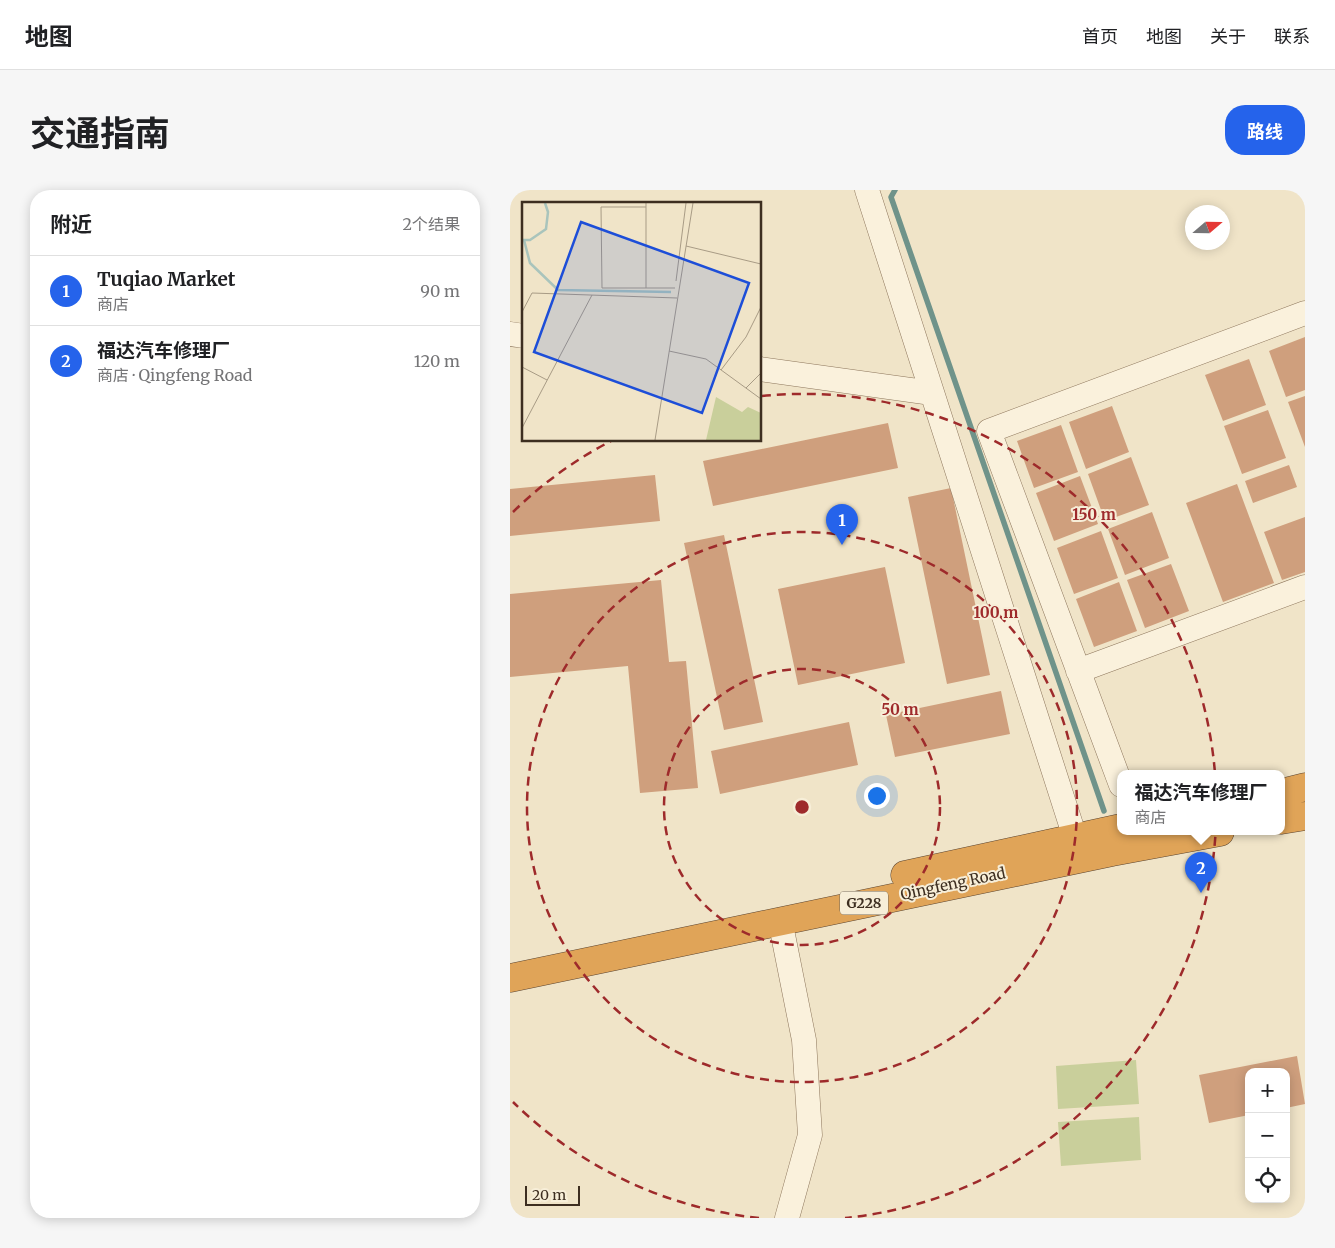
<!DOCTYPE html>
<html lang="zh">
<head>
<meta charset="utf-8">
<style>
	body { margin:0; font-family:Merriweather,"Noto Sans SC",serif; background:#f6f6f6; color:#202124 }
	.controls { position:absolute; right:15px; bottom:15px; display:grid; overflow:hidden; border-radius:10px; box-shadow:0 2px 12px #0003 }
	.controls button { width:45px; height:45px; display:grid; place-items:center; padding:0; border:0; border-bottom:1px solid #e0e0e0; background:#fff; color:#202124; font:25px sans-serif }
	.compass { position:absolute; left:675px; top:15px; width:45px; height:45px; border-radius:50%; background:#fff; box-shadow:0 2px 12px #0003; rotate:70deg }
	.scale { position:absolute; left:15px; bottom:12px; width:55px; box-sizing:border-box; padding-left:5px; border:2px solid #3d2e20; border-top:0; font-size:14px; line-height:18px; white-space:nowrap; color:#3d2e20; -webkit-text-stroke:4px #f7eed8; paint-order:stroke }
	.you { position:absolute; left:366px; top:605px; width:18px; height:18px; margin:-12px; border:4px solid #fff; border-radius:50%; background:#1a73e8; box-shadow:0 0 0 8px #1a73e833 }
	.badge { display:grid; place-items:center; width:32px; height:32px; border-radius:50%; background:#2563eb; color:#fff; font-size:16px; font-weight:700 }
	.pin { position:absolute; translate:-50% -41px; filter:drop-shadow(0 1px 2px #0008) }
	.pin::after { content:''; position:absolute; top:26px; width:18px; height:15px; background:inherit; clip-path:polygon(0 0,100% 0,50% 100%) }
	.popup { position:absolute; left:607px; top:580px; width:168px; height:65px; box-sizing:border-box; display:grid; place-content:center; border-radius:10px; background:#fff; filter:drop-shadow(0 1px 4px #0005); font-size:16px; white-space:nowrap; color:#757577 }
	.popup b { font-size:19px; color:#202124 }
	.popup::after { content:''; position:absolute; left:50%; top:100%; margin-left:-10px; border:10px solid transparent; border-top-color:#fff }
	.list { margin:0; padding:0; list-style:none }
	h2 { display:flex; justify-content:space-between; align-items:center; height:65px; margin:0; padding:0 20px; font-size:21px }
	h2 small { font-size:16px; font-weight:400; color:#757577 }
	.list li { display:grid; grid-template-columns:32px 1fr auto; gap:15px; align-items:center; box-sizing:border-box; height:70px; padding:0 20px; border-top:1px solid #e0e0e0 }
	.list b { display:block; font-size:19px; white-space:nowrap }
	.list p { margin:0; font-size:16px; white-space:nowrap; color:#757577 }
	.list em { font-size:16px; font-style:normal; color:#757577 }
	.icon { flex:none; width:28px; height:28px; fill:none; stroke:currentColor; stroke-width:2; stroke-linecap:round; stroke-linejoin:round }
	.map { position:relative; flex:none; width:795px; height:1028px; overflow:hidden; border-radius:20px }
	header { display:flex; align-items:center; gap:30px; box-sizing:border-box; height:70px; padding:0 25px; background:#fff; border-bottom:1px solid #e0e0e0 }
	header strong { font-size:24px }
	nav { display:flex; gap:28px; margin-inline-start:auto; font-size:18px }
	.intro { display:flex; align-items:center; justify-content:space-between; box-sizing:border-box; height:120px; padding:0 30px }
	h1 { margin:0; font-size:35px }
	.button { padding:12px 22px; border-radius:20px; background:#2563eb; color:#fff; font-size:18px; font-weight:700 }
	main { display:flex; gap:30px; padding:0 30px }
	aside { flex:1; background:#fff; border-radius:20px; box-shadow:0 2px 12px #0003 }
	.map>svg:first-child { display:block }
	.pitch { fill:#c9cf9b }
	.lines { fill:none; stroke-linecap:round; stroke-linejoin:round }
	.stream { stroke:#6f938a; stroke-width:5.5 }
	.building { fill:#cf9f7d }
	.minor-casing { stroke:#8d765c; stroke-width:25 }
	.highway-casing { stroke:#5b4430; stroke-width:29 }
	.minor { stroke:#faf1dc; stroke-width:24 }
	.highway { stroke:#e0a458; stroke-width:28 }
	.ring { fill:none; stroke:#9e2a2b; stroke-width:2.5; stroke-dasharray:9 6 }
	.labels { text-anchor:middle; stroke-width:4; stroke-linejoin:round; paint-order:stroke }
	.shield { fill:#f7eed8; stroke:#756857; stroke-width:1 }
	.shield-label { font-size:14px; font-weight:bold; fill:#3d2e20 }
	.street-label { font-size:15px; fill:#3d2e20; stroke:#f7eed8 }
	.inset-river { fill:none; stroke:#a9c4bc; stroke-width:2.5 }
	.inset-road { fill:none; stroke:#a89b85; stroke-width:1 }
	.view { fill:#1d4ed8; fill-opacity:0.15; stroke:#1d4ed8; stroke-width:2.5 }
	.inset-edge { fill:none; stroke:#3d2e20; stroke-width:2.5 }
	.centre { fill:#9e2a2b; stroke:#f7eed8; stroke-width:2.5 }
	.ring-label { font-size:15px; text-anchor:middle; font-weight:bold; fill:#9e2a2b; stroke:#f7eed8; stroke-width:4; stroke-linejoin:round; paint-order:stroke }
</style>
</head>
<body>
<header>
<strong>地图</strong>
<nav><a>首页</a><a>地图</a><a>关于</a><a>联系</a></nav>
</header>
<div class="intro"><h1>交通指南</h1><a class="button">路线</a></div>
<main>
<aside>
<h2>附近<small>2个结果</small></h2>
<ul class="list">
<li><span class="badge">1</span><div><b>Tuqiao Market</b><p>商店</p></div><em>90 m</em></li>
<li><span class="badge">2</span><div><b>福达汽车修理厂</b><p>商店 · Qingfeng Road</p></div><em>120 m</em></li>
</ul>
</aside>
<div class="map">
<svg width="795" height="1028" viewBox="0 0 795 1028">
	<rect width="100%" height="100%" fill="#f0e4c8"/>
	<path class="pitch" d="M626,870L629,914L548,919L546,876Z
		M629,927L631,970L551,976L548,932Z"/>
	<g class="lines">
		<path class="stream" d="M385,0L381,7L594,621"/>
	</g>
	<path class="building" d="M795,147V200L776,207L759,161Z
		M739,169L756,215L713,231L695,185Z
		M795,206V257L778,212Z
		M602,216L619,262L576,279L559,232Z
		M758,220L776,268L732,284L714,236Z
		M378,233L388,278L203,316L193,271Z
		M551,235L568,282L524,298L507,251Z
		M621,267L639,315L595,331L578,284Z
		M779,275L787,297L743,313L735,291Z
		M145,285L150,331L0,346V299Z
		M570,286L588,334L544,351L526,303Z
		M727,294L764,393L713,412L676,313Z
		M441,298L480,485L437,494L398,307Z
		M642,322L659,368L615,385L598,339Z
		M795,327V382L772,390L754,342Z
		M591,341L608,388L564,404L547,358Z
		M214,345L253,532L214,540L174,353Z
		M661,374L679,421L635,438L617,390Z
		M375,377L395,473L288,495L268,399Z
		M151,390L159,472L176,471L188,598L130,603L118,476L0,487V404Z
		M609,392L627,441L584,457L566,409Z
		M491,501L500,544L385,567L376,525Z
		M339,532L348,575L210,604L201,561Z
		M787,866L795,914L776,918V882H739V925L699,933L689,885Z"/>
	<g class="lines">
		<g class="minor-casing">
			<path id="minor" d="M357,0L571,666
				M0,144L14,146
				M250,179L422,203
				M568,481L795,397
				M611,595L479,241L795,123
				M270,730L294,850L300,945L277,1028"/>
		</g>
		<g class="highway-casing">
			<path id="highway" d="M771,603L795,597
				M771,630L795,626
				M395,685L611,638
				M0,788L602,662L710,642"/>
		</g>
		<use href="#minor" class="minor"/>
		<use href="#highway" class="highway"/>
	</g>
	<g class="ring">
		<circle cx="292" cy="617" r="138"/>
		<circle cx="292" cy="617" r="275"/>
		<path d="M249 1028A413 413 0 0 1 3 912M3 322A413 413 0 0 1 101 251M252 206A413 413 0 0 1 335 1028"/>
	</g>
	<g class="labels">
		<rect class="shield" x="330" y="701.5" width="48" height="23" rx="4"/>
		<g class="shield-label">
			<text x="354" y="718">G228</text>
		</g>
		<g class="street-label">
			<text transform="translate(443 694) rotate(-12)" y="5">Qingfeng Road</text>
		</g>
	</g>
	<g transform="translate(12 12)">
		<rect width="239" height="239" fill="#f0e4c8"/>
		<path d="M194,195L220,210L226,205L239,211V238H184Z" fill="#c9cf9b"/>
		<path class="inset-river" d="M0,38H8L24,27L26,10L23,1M2,38L8,61L36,88L149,90"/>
		<path class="inset-road" d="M124,1V86M124,5H79L80,86H153M164,44L239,62M154,79L164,1M0,110L10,91L155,96M147,149L184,157L239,197M0,165L25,178M199,168L224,135L239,105M224,186L239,171M0,226L70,93M133,238L171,1"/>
		<path class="view" d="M59,20L227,81L180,211L12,150Z"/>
		<rect width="239" height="239" class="inset-edge"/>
	</g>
	<circle cx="292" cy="617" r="8" class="centre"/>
	<g class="ring-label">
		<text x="584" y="330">150 m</text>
		<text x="486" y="428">100 m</text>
		<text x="390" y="525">50 m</text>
	</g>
</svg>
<div class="controls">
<button>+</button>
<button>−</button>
<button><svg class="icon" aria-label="locate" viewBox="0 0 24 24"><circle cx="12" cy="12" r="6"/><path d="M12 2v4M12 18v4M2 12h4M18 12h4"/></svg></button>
</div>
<svg class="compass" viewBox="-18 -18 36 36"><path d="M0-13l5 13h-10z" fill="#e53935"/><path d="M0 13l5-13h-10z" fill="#757577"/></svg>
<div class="scale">20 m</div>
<div class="you"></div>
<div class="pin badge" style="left:332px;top:355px">1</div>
<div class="pin badge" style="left:691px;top:703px">2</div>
<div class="popup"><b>福达汽车修理厂</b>商店</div>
</div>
</main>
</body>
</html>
